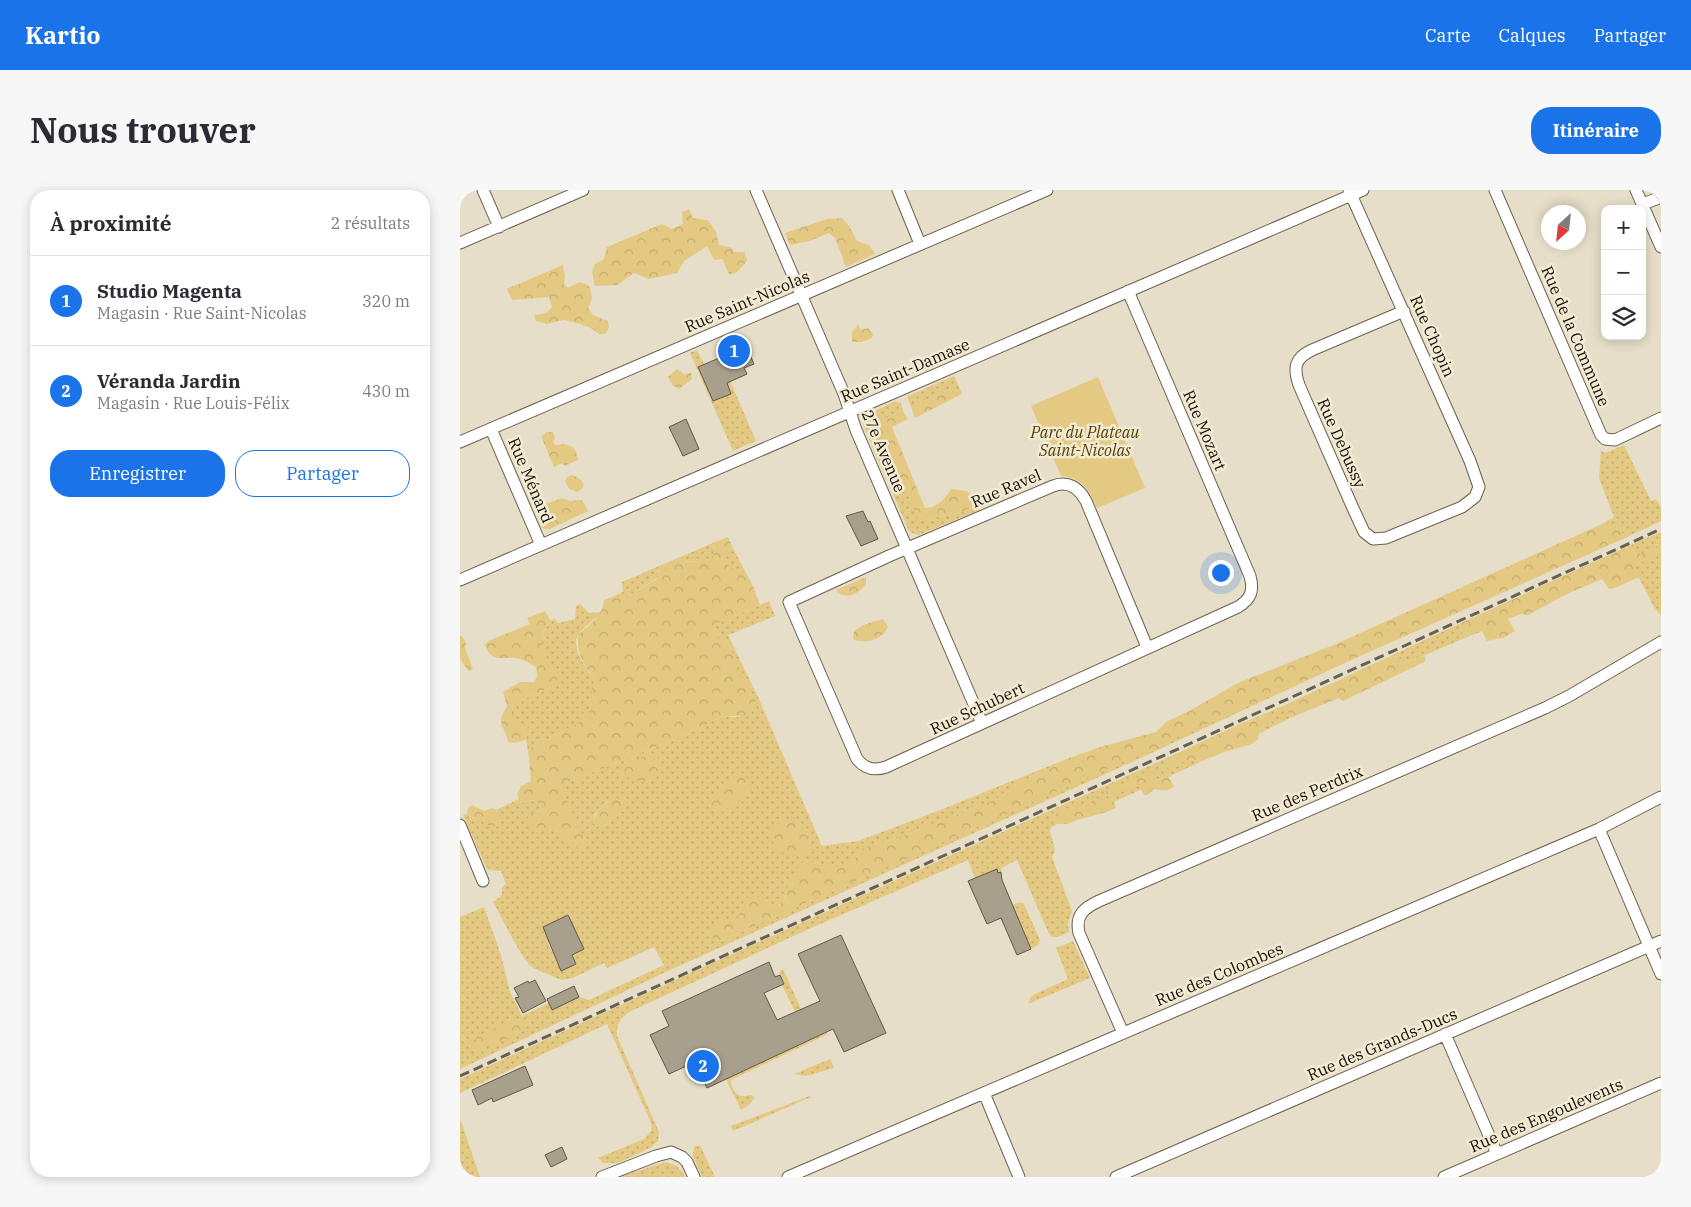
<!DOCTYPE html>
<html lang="fr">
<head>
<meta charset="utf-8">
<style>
	body { margin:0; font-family:"IBM Plex Serif",serif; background:#f7f7f7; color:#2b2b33 }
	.controls { position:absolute; right:15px; top:15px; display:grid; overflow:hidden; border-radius:10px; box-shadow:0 2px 12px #0003 }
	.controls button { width:45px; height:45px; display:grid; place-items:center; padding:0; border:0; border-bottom:1px solid #e1e1e2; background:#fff; color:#2b2b33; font:25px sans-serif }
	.compass { position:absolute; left:1081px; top:15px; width:45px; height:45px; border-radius:50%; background:#fff; box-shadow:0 2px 12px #0003; rotate:207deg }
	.you { position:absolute; left:760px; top:382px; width:18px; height:18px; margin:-12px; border:4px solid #fff; border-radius:50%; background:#1a73e8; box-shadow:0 0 0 8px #1a73e833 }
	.badge { display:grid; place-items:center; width:32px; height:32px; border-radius:50%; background:#1a73e8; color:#fff; font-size:16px; font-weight:700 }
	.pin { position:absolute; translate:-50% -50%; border:2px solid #fff; box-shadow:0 1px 5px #0006 }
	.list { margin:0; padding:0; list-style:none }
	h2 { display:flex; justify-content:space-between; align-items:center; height:65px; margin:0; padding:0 20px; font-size:21px }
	h2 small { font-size:16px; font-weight:400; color:#7c7c81 }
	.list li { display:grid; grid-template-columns:32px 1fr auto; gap:15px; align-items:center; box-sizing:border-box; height:90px; padding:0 20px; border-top:1px solid #e1e1e2 }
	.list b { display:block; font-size:19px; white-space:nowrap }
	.list p { margin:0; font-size:16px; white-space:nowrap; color:#7c7c81 }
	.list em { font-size:16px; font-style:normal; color:#7c7c81 }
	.actions { display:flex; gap:10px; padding:15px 20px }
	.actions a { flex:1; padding:11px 0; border:1px solid #1a73e8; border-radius:20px; text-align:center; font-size:18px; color:#1a73e8 }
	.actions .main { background:#1a73e8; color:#fff }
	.icon { flex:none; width:28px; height:28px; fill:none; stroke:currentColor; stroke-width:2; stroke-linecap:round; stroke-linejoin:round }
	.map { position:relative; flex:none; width:1201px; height:987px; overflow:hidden; border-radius:20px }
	header { display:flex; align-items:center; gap:30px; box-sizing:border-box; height:70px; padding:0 25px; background:#1a73e8; color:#fff }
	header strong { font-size:24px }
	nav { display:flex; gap:28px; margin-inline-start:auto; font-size:18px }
	.intro { display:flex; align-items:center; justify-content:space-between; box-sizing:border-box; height:120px; padding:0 30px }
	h1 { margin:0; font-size:35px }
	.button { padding:12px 22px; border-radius:20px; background:#1a73e8; color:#fff; font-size:18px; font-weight:700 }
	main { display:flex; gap:30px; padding:0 30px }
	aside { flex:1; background:#fff; border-radius:20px; box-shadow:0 2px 12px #0003 }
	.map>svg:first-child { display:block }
	.grass { fill:url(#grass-dots); fill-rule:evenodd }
	.forest { fill:url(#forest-crowns) }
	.park { fill:#e4c982 }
	.building { fill:#a8a08c; stroke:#605845 }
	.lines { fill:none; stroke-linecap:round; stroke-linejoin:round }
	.minor-casing { stroke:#69614e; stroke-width:13 }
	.minor { stroke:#fff; stroke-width:11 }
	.rail { stroke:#666154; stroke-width:3; stroke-dasharray:10 5; stroke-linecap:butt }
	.labels { text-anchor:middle; stroke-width:5; stroke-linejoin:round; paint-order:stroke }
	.street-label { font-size:16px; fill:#120f08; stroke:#f4ebd5 }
	.park-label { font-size:16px; font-style:italic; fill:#564307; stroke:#f4ebd5 }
</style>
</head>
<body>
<header>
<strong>Kartio</strong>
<nav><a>Carte</a><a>Calques</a><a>Partager</a></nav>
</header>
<div class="intro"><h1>Nous trouver</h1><a class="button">Itinéraire</a></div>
<main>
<aside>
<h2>À proximité<small>2 résultats</small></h2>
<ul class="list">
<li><span class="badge">1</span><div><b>Studio Magenta</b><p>Magasin · Rue Saint-Nicolas</p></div><em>320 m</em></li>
<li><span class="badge">2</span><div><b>Véranda Jardin</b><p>Magasin · Rue Louis-Félix</p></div><em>430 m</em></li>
</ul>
<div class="actions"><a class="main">Enregistrer</a><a>Partager</a></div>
</aside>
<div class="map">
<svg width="1201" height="987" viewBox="0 0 1201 987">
	<defs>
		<pattern id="grass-dots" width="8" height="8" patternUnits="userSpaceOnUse" patternTransform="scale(1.25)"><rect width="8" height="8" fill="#e4c982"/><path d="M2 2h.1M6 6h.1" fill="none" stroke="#c3ab6f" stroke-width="1.8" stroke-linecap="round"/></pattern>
		<pattern id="forest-crowns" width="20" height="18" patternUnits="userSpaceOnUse" patternTransform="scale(1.25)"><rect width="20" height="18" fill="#e4c982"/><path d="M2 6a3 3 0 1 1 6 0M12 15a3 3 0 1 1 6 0" fill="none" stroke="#c3ab6f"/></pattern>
	</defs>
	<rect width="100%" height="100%" fill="#e6dec8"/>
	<path class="grass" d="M237,160L244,174L238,177L253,211L271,204L257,169L260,167L296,251L273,261L230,163Z
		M494,186L502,204L496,207L490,199L451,217L448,209V206Z
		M436,211L441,213L443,221L423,230L459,331L505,321L514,308L519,320L459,345L454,344L449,341L403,235V228L406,225Z
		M1164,255L1191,311L1196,309L1201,317V331L1165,348C1159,337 1156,333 1142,334L1154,327L1139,288L1141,261L1145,263Z
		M1201,342V356L1179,366L1173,354Z
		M255,352L254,365L247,371L209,372Z
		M273,358L286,383C275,380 268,377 262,368L264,361Z
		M1201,363V426L1194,417L1173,376Z
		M199,376L198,387L166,408L152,407L163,402L162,392Z
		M309,411L315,426L268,445L298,507L362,656L398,651L478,621L604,570L590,579L570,587L541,607L437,648L403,658L394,670L380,678L366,676L354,672L327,698C326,708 324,714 314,717L306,711L281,720L279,728L274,732L265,729L250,745L255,750L261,751L938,448L672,572L210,780L0,879V727L24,717L41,765L50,802L62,826L89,813L92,820L119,807L129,810L204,775L194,757L147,778L144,773L113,788L101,790L73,778L66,771L56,755L33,712L42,705V698L46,694L41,681L29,680L26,677L3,625L7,624C21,633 25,628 40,623L36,620L59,609L61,613L71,610L80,614L79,621L84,638L98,640L112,653L125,655L99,592L111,591L225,545L261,527H280L254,435ZM147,611L165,619C154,626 148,641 132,635L135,624ZM108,725L124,759L112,765L116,774L101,781L88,753L90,752L83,737Z
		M120,414L129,423L142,422C136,428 121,440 118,445C110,458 129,482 136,492L132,497V512L127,528L68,560L65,546L47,516L96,495L98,486C83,465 73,448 94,428L98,433L115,429L116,416Z
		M999,434L1005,448L946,473L942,472L938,466L926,468Z
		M825,515L824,518L832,527L798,544L800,539L811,534L810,524L785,533L780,534Z
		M720,562L713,569L703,575L732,569L740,572L708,587L691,591V586L696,582L679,596L682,599L654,612L649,608H639L628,616L617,615L593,625L597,634L592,637L590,641L595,660L592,667L612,721L608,733L609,742L597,747H592L589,744L557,670L541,678L542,681L538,683L536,679L515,688L508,670L351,738L169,822C160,829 156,834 157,846L199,942L198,951L190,958L158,973H144L138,968L184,949L191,941L192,935L147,834L0,903V889L237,780Z
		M560,712L564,714L580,750L578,755L571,759L552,715Z
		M613,751L630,788L568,814L571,806L608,789L596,758Z
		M323,779L341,819L335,822L322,795L324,793L319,782Z
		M367,842L368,844L271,890C271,902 279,909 290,905L295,907L289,915L281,920L266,889Z
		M370,869L374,878L346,886L334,884Z
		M350,906L351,907L273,941L271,936Z
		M0,928L20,987H0Z
		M240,955L255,987H242L233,966L234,957Z
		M206,972L217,976L226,987H159Z"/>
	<path class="forest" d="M229,19L233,28L248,30L256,42L259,55L272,58L274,62H285L287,71L276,83L269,84L262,69L254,70L247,56L224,71L217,83L189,89L174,83L157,95L135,96L132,82L135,74L144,69L147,57L202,34L212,39L223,34L222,22Z
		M382,28L389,36L397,51L409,55L415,64L386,77L375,48L369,43L350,51L330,55L325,43L367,29Z
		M103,75L105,86L104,95L109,98C118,92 121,90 130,97L132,108L128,118L133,125L148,131L149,138L145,144H139L131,138L120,134L104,130L87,134L76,131L74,125L86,123L92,117L89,107L52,110L47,99Z
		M398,134L401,140L408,138L413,144L412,148L401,152H392V143Z
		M217,179L224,184L231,183L232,189L219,199L213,196L208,187Z
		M490,199L496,207L455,228L451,217Z
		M443,221L448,229L432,237L465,318C476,319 486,308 491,299L507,301L514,308L505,321L459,331L422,248L419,235L423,230Z
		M87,242H93L95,248L93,253L96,255C109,252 117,257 118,270L105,276L102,273L94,277L81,246Z
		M112,285C121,288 130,296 117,302L110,299L105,292L107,287Z
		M102,308L110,311L122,310L128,321L90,339H83L79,332L75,318Z
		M1149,333L1159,337L1165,348L261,751L255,750L250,745L251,738L256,731L265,729L274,732C281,727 279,721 283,714C290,698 305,710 314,717L320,715L326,708L327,698L339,674L344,672H354L366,676L380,677L394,670L403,658L437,648L541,607L570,587L590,579L604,570L640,557L696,542L706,532L729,521L778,493L876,454L1142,334Z
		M268,347L273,358L264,361L262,368C268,377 275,380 286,383L293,396L300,415L254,435L258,449L267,452L297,513L290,525L261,527L225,545L111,591L99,592L126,655L119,659C100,643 98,635 71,642L66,631L70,624L79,621L80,614L71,610L60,613L57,604L61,596L71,591L68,560L127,528L132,512V497L136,492C125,476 116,465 118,445C130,434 143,426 144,410L152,407L166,408L198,388L199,376L209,372L247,371L254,365L255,352Z
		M1173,354L1180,365L1201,356V363L1174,376L1179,387L1155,398L1149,399L1142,389L1109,403L1068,425L1061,424L1048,429L1055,441L1043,448L1027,451L1022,441L1005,448L999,434Z
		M406,387V395C398,404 385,411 376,400Z
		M85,421L91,431C73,448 86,470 98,486L96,495L47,516L59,535L68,536L65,546V550L54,553L48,552C45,535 35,535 47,516L43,502L60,492H74L77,486L76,477C70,474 63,469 56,468C41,466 32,474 25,455L28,451L70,434L67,428Z
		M423,429L428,437C422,450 404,455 393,449L394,441L403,435Z
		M0,446H2L6,453L5,458L13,479L8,481L0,468Z
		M938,466L942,468V472L946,473L964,466L966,471L883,511L879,508L832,527L824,518L825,515L926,468Z
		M810,524H815L816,527L811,534L800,539L798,549L792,554L764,562L740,572L732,569L704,579L702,575L713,569L720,562L780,534L785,533Z
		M188,566H197L201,575L197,586L182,592L163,586L160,581L162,574L173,569Z
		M699,577L691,586V591L708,587L714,596C708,603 702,600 694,599L687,605H684L679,596L646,605V602Z
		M282,583L290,591L293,599C282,610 271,621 254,621L249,615C257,596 265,592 282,583Z
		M156,608L164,612L165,619C154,626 148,641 132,635C136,622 142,613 156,608Z
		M639,608H649L654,612L656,618C645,623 636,625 624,628C611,631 613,635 597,634L593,625L617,615H628Z
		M12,615L24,621L33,618L40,623L41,631L35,636L27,635C21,629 14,628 7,624L8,618Z
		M320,631C324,631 329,631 332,632C344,636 351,651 353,662C341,665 321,668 314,655C313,652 312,647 311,643Z
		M69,827V832L56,845L14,861L10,859L11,852C28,842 49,827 69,827Z"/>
	<path class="park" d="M638,187L685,298L637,318C629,300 622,287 601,286L571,216Z"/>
	<path class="building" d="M285,154L294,174L284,178L287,184L267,193L271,204L253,211L238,177L271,163L269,160Z
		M226,229L239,259L223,266L209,237Z
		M403,321L408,332L410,331L418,349L401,356L386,326Z
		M537,679L538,683L541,682L542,690L571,759L557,765L541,728L527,734L508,691Z
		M108,725L124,759L112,765L116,774L101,781L83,737Z
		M381,745L426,843L384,862L373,839L247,898L235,872L209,884L190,845L209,836L202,821L309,772L315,787L320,785L324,794L304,803L317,830L360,811L338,764Z
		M75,790L86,811L63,823L55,808L59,807L54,798L68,791L69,793Z
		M114,796L119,807L92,820L87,809Z
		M65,876L73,895L33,912L32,908L18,915L12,900Z
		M102,957L107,969L91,977L85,965Z"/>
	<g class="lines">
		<g class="minor-casing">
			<path id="minor" d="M23,0L39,37
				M296,0L384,204L396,240L522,533
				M438,0L460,54
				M889,0L1010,271L1019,297L1015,307L1002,317L926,348L913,349L904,342L892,316L839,195C833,177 835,168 852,160L944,121
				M1035,0L1141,245L1145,249L1155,250L1201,228
				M1176,0L1201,57
				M1183,14L1201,7
				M0,53L123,0
				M668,101L790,386C794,401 791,409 778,417L426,577C414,581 405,579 397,569L329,412L429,366L593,296C608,290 619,298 626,311L687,457
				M31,239L81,355
				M0,252L587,0
				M0,390L903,0
				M0,635L23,691
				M1139,639L1201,784
				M663,843L619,743C615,725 624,718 639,711L1085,518L1109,506L1201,452
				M985,844L1037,964
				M524,903L559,987
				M142,987L196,966L211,962L222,967L227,972L234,987
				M328,987L1139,639L1201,607
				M656,987L1201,751
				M984,987L1201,893"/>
		</g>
		<use href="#minor" class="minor"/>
		<path class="rail" d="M0,886L1201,339"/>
	</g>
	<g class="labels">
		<g class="street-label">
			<text transform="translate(287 111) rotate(-23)" y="6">Rue Saint-Nicolas</text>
			<text transform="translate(973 146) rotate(66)" y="6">Rue Chopin</text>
			<text transform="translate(1116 146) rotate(67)" y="6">Rue de la Commune</text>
			<text transform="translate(445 180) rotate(-23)" y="6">Rue Saint-Damase</text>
			<text transform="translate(745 240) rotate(67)" y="6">Rue Mozart</text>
			<text transform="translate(882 253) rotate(66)" y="6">Rue Debussy</text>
			<text transform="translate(424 261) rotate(67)" y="6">27e Avenue</text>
			<text transform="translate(71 290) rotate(67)" y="6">Rue Ménard</text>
			<text transform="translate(546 298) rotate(-23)" y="6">Rue Ravel</text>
			<text transform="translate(517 518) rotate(-25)" y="6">Rue Schubert</text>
			<text transform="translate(847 603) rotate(-23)" y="6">Rue des Perdrix</text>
			<text transform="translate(759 784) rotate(-23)" y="6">Rue des Colombes</text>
			<text transform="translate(922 854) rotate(-23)" y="6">Rue des Grands-Ducs</text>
			<text transform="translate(1086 925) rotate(-23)" y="6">Rue des Engoulevents</text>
		</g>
		<g class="park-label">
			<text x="625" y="248">Parc du Plateau<tspan x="625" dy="18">Saint-Nicolas</tspan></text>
		</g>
	</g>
</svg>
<div class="controls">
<button>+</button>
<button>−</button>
<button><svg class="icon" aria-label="layers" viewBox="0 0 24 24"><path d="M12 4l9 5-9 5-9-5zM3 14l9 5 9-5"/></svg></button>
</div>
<svg class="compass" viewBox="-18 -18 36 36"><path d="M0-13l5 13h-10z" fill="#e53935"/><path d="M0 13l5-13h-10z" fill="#7c7c81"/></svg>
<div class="you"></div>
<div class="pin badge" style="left:274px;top:161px">1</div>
<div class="pin badge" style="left:243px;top:876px">2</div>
</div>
</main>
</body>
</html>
